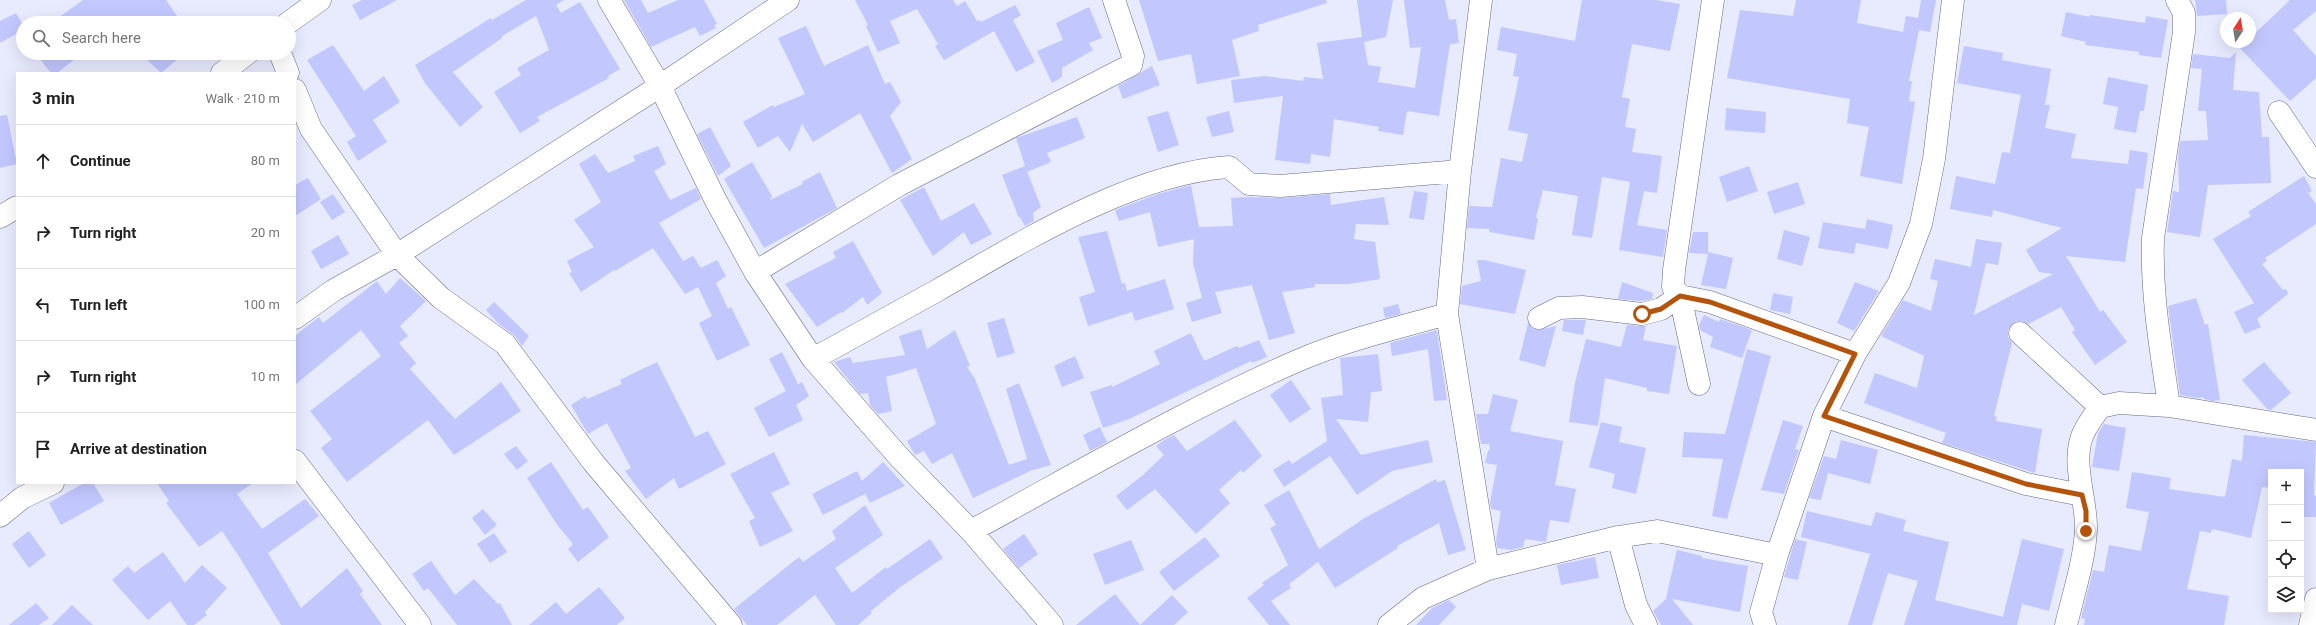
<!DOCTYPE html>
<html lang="en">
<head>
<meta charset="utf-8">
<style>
	body { margin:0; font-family:Roboto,sans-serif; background:#f2f2f2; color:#222 }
	.controls { position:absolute; right:12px; bottom:12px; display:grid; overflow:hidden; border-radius:0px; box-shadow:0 4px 16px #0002 }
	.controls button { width:36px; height:36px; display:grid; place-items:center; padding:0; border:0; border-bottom:1px solid #e0e0e0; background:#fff; color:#222; font:20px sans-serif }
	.compass { position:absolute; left:2220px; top:12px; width:36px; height:36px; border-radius:50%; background:#fff; box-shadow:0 4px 16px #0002; rotate:12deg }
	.stop { position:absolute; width:12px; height:12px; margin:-9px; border:3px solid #b45309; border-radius:50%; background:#fff }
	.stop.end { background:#b45309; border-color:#fff; box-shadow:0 1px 4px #0008 }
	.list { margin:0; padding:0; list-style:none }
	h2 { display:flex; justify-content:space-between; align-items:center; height:52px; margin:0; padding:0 16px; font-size:17px }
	h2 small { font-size:13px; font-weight:400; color:#767676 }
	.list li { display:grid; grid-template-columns:26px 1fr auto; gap:12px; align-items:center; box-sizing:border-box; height:72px; padding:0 16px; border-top:1px solid #e0e0e0 }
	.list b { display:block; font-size:15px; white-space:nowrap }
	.list em { font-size:13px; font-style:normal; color:#767676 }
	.icon { flex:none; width:22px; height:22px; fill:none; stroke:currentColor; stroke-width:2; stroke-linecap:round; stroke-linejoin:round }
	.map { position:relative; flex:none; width:2316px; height:625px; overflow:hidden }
	.search { position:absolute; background:#fff; box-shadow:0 4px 16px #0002; left:16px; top:16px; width:280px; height:44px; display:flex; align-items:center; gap:10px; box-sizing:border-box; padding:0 14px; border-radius:22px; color:#767676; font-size:15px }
	.panel { position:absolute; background:#fff; box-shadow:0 4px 16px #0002; left:16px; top:72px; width:280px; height:412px; border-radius:0px }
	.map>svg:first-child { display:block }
	.building { fill:#c2c7fe }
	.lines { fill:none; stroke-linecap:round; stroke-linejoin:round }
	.minor-casing { stroke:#686b80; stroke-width:23 }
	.tertiary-casing { stroke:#686b80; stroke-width:23 }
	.minor { stroke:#fff; stroke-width:22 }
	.tertiary { stroke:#fff; stroke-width:22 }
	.route { stroke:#b45309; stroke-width:5 }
</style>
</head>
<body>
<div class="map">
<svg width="2316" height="625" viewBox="0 0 2316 625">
	<rect width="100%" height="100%" fill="#e8eafe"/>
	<path class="building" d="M83,0H166L182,23H51Z
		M362,0H397L360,20L352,5Z
		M526,0H564L556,5L561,13L580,2L620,69L608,76L609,78L537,117L540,121L520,133L494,92L521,75L517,68L549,50L536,16L502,36V38L453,72L483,107L460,127L425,83L415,65L491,18L492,20Z
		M624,0H641L648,13L678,0H704L717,24L714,25L716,28L700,36L695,27L651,47Z
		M855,0H953L957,6L965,1L977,21L979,20L981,22L1015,5L1021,15L1013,20L1035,62L1016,72L994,31L944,60L935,46L938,44L917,9L890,21L900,43L878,52L866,26L868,25Z
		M1139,0H1326L1327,3L1258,25L1259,31L1232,40L1240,76L1197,84L1191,54L1158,61Z
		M1357,0H1393L1386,37L1364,42L1368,65L1381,67L1378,82L1415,88L1421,47L1410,48L1404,0H1445L1449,20L1456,19L1459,43L1450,44L1439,116L1407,111L1403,135L1378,131L1379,127L1334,119L1330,157L1311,154L1310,164L1275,160L1283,96L1234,103L1231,80L1265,76L1303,81L1304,77L1323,79L1317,43L1362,37Z
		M1582,0H1656L1680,4L1670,51L1632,44L1622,97L1630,99L1625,127L1636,129L1632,152L1662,156L1657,193L1644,191L1637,225L1667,230L1663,257L1619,250L1630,182L1602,177L1592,238L1572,235L1578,196L1543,190L1536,218H1538L1534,240L1489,232L1490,229L1467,228L1469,206L1492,207L1501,158L1522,162L1528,134L1508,130L1519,77L1513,76L1517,54L1497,50L1501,27L1575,41Z
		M1796,0H1861L1857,23L1903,32L1906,16L1918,18L1921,0H1936L1930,32L1919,30L1909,81H1912L1909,101L1915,102L1902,184L1860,176L1869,127L1847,123L1850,99L1727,78L1740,10L1793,16Z
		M2195,0H2226L2227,14L2197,16Z
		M2290,0H2316V11L2293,30L2316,56V78L2290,101L2240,48L2246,42H2250V38Z
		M1089,7L1102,38L1089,43L1093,50L1062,68V77L1052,83L1037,51L1063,40L1056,23Z
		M2066,12L2090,17V15L2145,23L2146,16L2168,20L2161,58L2139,55V52L2085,45L2086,42L2061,36Z
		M16,13L23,25V30L0,43V21Z
		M806,26L824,66L868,45L885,84L890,82L901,102L890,116L912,159L892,173L860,113L813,142L802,124L790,152L778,136L758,148L743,122L773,105L774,107L805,94L778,38Z
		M333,45L364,91L384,76L400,102L373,120L387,142L358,161L347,142L356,136L307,60Z
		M1964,46L2003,53L2002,60L2051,69L2045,105H2050L2045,128L2076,134L2071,158L2128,164L2130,150L2148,153L2143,189L2136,188L2125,262L2066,256L2100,312L2103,310L2127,342L2095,365L2072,332L2075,330L2061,307L2028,324L2022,321H2016L2008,330V337L2012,343L1994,416L1997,417L1996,421L2042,429L2035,473L1942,443L1946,433L1864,403L1875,373L1917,388L1924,356L1881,336L1903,300L1931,311L1938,281L1930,279L1935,259L1971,267L1976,239L2002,243L1998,265L1986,263L1974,315L2053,274L2039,272L2026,250L2062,228L1993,210L1992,217L1950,209L1956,176L1995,184L2002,152L2010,153L2021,95L1957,83Z
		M2236,52L2233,90L2259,92L2262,137H2269L2271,183L2208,185L2200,237L2167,232L2173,191L2179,192L2178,156L2180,141L2208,140L2206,111H2198L2202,69L2191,68L2193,54L2230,58Z
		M35,53H83L57,73H51Z
		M140,53H185L161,73Z
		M1152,66L1160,85L1123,99L1118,86Z
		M2108,77L2148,85L2144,111H2140L2136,133L2114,129L2118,107L2103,104Z
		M1726,108L1766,112L1765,133L1725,130Z
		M1168,111L1179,145L1158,152L1147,117Z
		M1229,111L1234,132L1212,137L1206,117Z
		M7,115L17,164L0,168V116Z
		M1077,117L1085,138L1047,153L1051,162L1027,172L1016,138Z
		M710,127L731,166L718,176L697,134Z
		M658,146L666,164L654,171L670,200L696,188L701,199L659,223L683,261L693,256L701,268L717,260L726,276L716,283L728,309L731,307L750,345L717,361L699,323L712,316L698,287L685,294L653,248L615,271L614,270L581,292L569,273L572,272L567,261L594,247L574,220L601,202L579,164L595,154L608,173L635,161L633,156Z
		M752,162L772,196L770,200L803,184L802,182L820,172L837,208L764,248L724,179Z
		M1025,166L1041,207L1033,213L1034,221L1025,226L1020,217L1019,218L1002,175Z
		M1749,166L1758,191L1727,202L1719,177Z
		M2304,176L2312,191L2308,193L2316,204V224L2265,258L2267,261L2262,264L2283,290L2286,289L2288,294L2257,319L2261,327L2245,334L2234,312L2254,303L2213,239L2251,216L2248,212Z
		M308,178L321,199L295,216V185Z
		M1798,182L1805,204L1774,214L1767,192Z
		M1191,185L1199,227L1233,226L1231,198L1251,197L1281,198L1330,194L1331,205L1384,197L1389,225L1356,224L1354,239L1375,242L1380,279L1348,284H1314L1315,287L1282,292L1295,333L1269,340L1252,285L1215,292L1222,313L1192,322L1186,303L1202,298L1193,263L1194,239L1158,247L1150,212L1119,221L1115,210L1158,194Z
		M924,187L941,221L974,203L992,234L971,245L964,232L933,256L900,200Z
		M1414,191L1428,193L1424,220L1409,218Z
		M333,194L345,212L332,220L320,202Z
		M1867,219L1893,225L1888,249L1856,243L1854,254L1818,248L1823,222L1865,229Z
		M1784,230L1810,237L1802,266L1777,259Z
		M1107,231L1122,284L1125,283L1127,291L1165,279L1174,309L1135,321L1132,312L1088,326L1079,297L1095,292L1078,237Z
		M1693,232H1708V254V252L1733,258L1726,289L1701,285L1708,254L1689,253Z
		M338,235L349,254L321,269L311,251Z
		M853,241L882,293L867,305L863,297L842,313L841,312L817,327L785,284L836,258L833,252Z
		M1477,260H1484L1526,270L1515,314L1460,304L1462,286L1481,281Z
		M400,278L426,301L400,326L408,336L399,343L416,363L410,369L455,419L501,382L521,411L454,455L428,420L347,482L321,448L332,439L310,411L381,356L361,330L295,385V336L319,317L323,323L377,281L386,294Z
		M1622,282L1653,293L1652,299L1641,301L1618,299Z
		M1855,282L1879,291L1854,331L1837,323Z
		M1773,293L1793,297L1790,314L1770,310Z
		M2196,298L2205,325L2208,324L2220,400L2213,401L2204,399V397L2197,398L2180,395L2168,306Z
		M494,302L529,336L522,346L515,336L499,324L486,310Z
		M1398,304L1401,314L1385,318L1383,308Z
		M1704,315L1719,322L1720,319L1752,330L1742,358L1710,347L1713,337L1700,330L1699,325Z
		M1004,318L1015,353L997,358L987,323Z
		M1564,320H1586L1583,335L1562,331Z
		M1528,323L1532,328L1538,330L1556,326L1545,367L1519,360Z
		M1627,325L1646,326L1643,340L1677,346L1669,394L1647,391V388L1605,378L1598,426L1569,422L1575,383L1586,339L1621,347Z
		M921,329L927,349L955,330L970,366L967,367L975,379L1009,465L1027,459L1006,389L1019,383L1051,465L1030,471L973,498L952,453L932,464L924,451L915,455L907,441L936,424L916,368L886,377L892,411L878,414L870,405L868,393L860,394L834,362L850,357L853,363L905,355L899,336Z
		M1437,330L1447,400L1434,401L1428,349L1392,356L1390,343Z
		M1191,333L1204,361L1237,346L1239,348L1259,340L1267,357L1252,363L1251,361L1129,419L1103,428L1090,392L1112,385V387L1160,364L1154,351Z
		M1747,349L1771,356L1727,519L1712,516L1723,459L1682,457L1684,432L1725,434Z
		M782,352L798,384L802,382L809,396L796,405L803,420L769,437L754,408L786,391L769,359Z
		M1378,354L1382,391L1371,392L1368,422L1336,419L1361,455L1428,440L1433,462L1392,471L1357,495L1330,456L1284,487L1273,470L1289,460L1292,464L1327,441L1321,398L1343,395L1340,358Z
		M1075,356L1084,378L1062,387L1054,366Z
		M657,362L695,437L708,431L726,464L679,489L674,478L646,499L625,471L631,468L607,423L588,434L571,405L585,396L587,399L622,384L620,380Z
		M2264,362L2291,393L2271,410L2267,409L2242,380Z
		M1291,380L1311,409L1290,423L1270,395Z
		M1493,394L1518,400L1510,431L1563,441L1555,485L1576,489L1569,523L1550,520L1546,542L1525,539L1523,547L1511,550L1497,548L1496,540L1501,511L1491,509L1490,502L1497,465L1485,463L1488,451L1490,449L1489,444H1481L1476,414H1488Z
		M1235,420L1262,456L1243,473L1241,470L1219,490L1230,503L1196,534L1155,489L1127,510L1116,496L1143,475L1164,455L1156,446L1164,440L1174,435L1187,451Z
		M1783,420L1803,426L1795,449L1799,450L1784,494L1761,490Z
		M1601,422L1622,427L1619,442L1646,448L1636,494L1612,488L1615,474L1589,467Z
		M2104,424L2126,428L2119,471L2092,467L2098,433Z
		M1100,427L1107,442L1090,451L1083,435Z
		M2244,435L2316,442L2314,495L2316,496V517H2301V472H2271V488L2262,487L2251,538L2212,529L2211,533L2200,531L2187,589L2229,596L2224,625H2084L2085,619L2081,618L2093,570L2104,572L2109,545L2141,551L2149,512L2126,508L2132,472L2171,478L2169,489L2225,497L2232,459L2242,461Z
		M1841,440L1878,450L1870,484L1828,473L1821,500L1809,498L1824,456L1836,459Z
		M516,446L528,461L517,470L504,454Z
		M774,452L790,484L771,493L793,531L760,547L749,521L755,518L730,474Z
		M551,462L583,510L588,507L609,537L578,562L568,549L573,544L558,526L527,478Z
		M883,462L905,486L870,503L865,494L823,515L812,494L857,471L862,481Z
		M1436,479L1437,482L1445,480L1466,550L1448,555L1439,523L1397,546L1398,548L1335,588L1318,562L1289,584L1291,588L1271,601L1290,625H1269L1247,598L1264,585L1262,583L1288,565L1270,528L1276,525L1264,505L1289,490L1319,549L1363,519Z
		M84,483H93L104,501L61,525L49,503Z
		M157,483H253L237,494L262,529L305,499L319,516L268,553L301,608L347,568L363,591L360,594L382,625H281L240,558L222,531L199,547L166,503L169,501Z
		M865,505L883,535L835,568L852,593L886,567L887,569L930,539L943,558L899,588L870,612L872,613L858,625H836L815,595L777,625H747L734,609L799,557L803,562L836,539L832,531Z
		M483,509L497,525L485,535L472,518Z
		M1807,511L1871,526L1876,512L1906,520L1903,531L1949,542L1935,600L2003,617L2022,539L2064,549L2049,611L2022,604L2017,625H1904L1918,581L1888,573L1872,625H1848L1870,554L1801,537Z
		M29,531L46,555L29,568L12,544Z
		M494,533L507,552L490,563L477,544Z
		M1024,534L1038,554L1019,568L1003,549Z
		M1205,537L1220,556L1174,591L1159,572Z
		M1795,539L1807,542L1798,580L1784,577Z
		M1131,540L1144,570L1105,585L1093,554Z
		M1677,550L1702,556V558L1748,566L1740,612L1672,599L1693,625H1661L1653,611L1667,598H1666Z
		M163,552L185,583L202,565L227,588L205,612L207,615L194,625H187L170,601L148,620L112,580L128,566L134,573Z
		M1595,557L1599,578L1561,585L1557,565Z
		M431,561L455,595L474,579L498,604L500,603L512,625H457L428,588L424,591L412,574Z
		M599,587L625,618L617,625H529L556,602L566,614Z
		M1115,594L1140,625L1172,595L1188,612L1174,625H1076Z
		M1449,600L1456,607L1439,625H1416L1432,608Z
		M36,603L49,618L39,625H9Z
		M72,605L93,625H52Z"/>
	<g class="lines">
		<g class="minor-casing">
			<path id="minor" d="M609,0L660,86L715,199L755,272L813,359L900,458L971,531L1052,625
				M1481,0L1460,171L1447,314L1488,569
				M280,53L288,73
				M295,90L311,129L397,255L441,298L505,344L593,462L731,625
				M2279,112L2316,167
				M755,272L899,185L1131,65L1133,56L1114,0
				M295,318L334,290L397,255L660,86L788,0
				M1539,318L1559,308L1582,307L1642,314L1661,309L1680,296L1710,302L1855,354
				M2020,333L2100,407
				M813,359C854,336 896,313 938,290C1022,242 1132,173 1229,167L1249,184L1280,186L1460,171
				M1699,384L1680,296L1673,287L1674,270L1713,0
				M2169,406C2161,350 2151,295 2153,238L2184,32V13L2177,0
				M1824,416L2026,484L2082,495
				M295,461L420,625
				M0,516L22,498L53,483
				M971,531C1078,473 1185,410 1297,361C1345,340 1397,328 1447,314
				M1618,537L1636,605L1646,625
				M1777,555L1824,416L1855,354L1899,283L1921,224L1934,159L1953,0
				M1389,625L1423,598L1488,569L1618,537L1657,531L1777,555L1761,612L1765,625
				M2066,625C2073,596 2085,558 2086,529C2087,499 2069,458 2085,430C2089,422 2095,415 2100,407L2119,403L2169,406L2316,430
				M2310,625L2316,599"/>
		</g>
		<g class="tertiary-casing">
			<path id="tertiary" d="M288,23L320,0
				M222,73L248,53
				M0,217L17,207"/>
		</g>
		<use href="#minor" class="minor"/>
		<use href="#tertiary" class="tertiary"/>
	</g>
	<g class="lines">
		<path class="route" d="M1642,314L1661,309L1680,296L1710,302L1855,354L1824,416L2026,484L2082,495L2086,511V531"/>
	</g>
</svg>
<div class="controls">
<button>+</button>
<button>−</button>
<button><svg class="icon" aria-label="locate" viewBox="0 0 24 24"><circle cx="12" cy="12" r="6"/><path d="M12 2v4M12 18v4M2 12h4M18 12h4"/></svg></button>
<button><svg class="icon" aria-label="layers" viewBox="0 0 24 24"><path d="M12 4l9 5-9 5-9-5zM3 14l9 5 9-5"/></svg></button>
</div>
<svg class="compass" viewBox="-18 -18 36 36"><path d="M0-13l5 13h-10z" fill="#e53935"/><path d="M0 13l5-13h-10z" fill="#767676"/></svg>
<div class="stop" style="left:1642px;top:314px"></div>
<div class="stop end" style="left:2086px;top:531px"></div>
<div class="search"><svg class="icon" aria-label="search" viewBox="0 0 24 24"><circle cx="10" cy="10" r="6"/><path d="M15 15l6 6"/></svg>Search here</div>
<section class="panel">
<h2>3 min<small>Walk · 210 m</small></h2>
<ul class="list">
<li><svg class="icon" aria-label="ahead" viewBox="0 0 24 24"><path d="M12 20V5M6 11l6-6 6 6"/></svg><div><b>Continue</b></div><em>80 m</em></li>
<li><svg class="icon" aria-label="right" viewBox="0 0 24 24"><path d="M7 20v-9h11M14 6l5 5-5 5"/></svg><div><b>Turn right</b></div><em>20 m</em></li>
<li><svg class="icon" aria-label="left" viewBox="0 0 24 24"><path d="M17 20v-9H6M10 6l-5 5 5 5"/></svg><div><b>Turn left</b></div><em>100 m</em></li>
<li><svg class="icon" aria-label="right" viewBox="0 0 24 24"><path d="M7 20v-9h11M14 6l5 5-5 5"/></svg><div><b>Turn right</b></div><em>10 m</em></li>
<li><svg class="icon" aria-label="arrive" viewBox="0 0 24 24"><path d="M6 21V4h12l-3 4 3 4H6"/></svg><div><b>Arrive at destination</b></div></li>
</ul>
</section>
</div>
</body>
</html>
